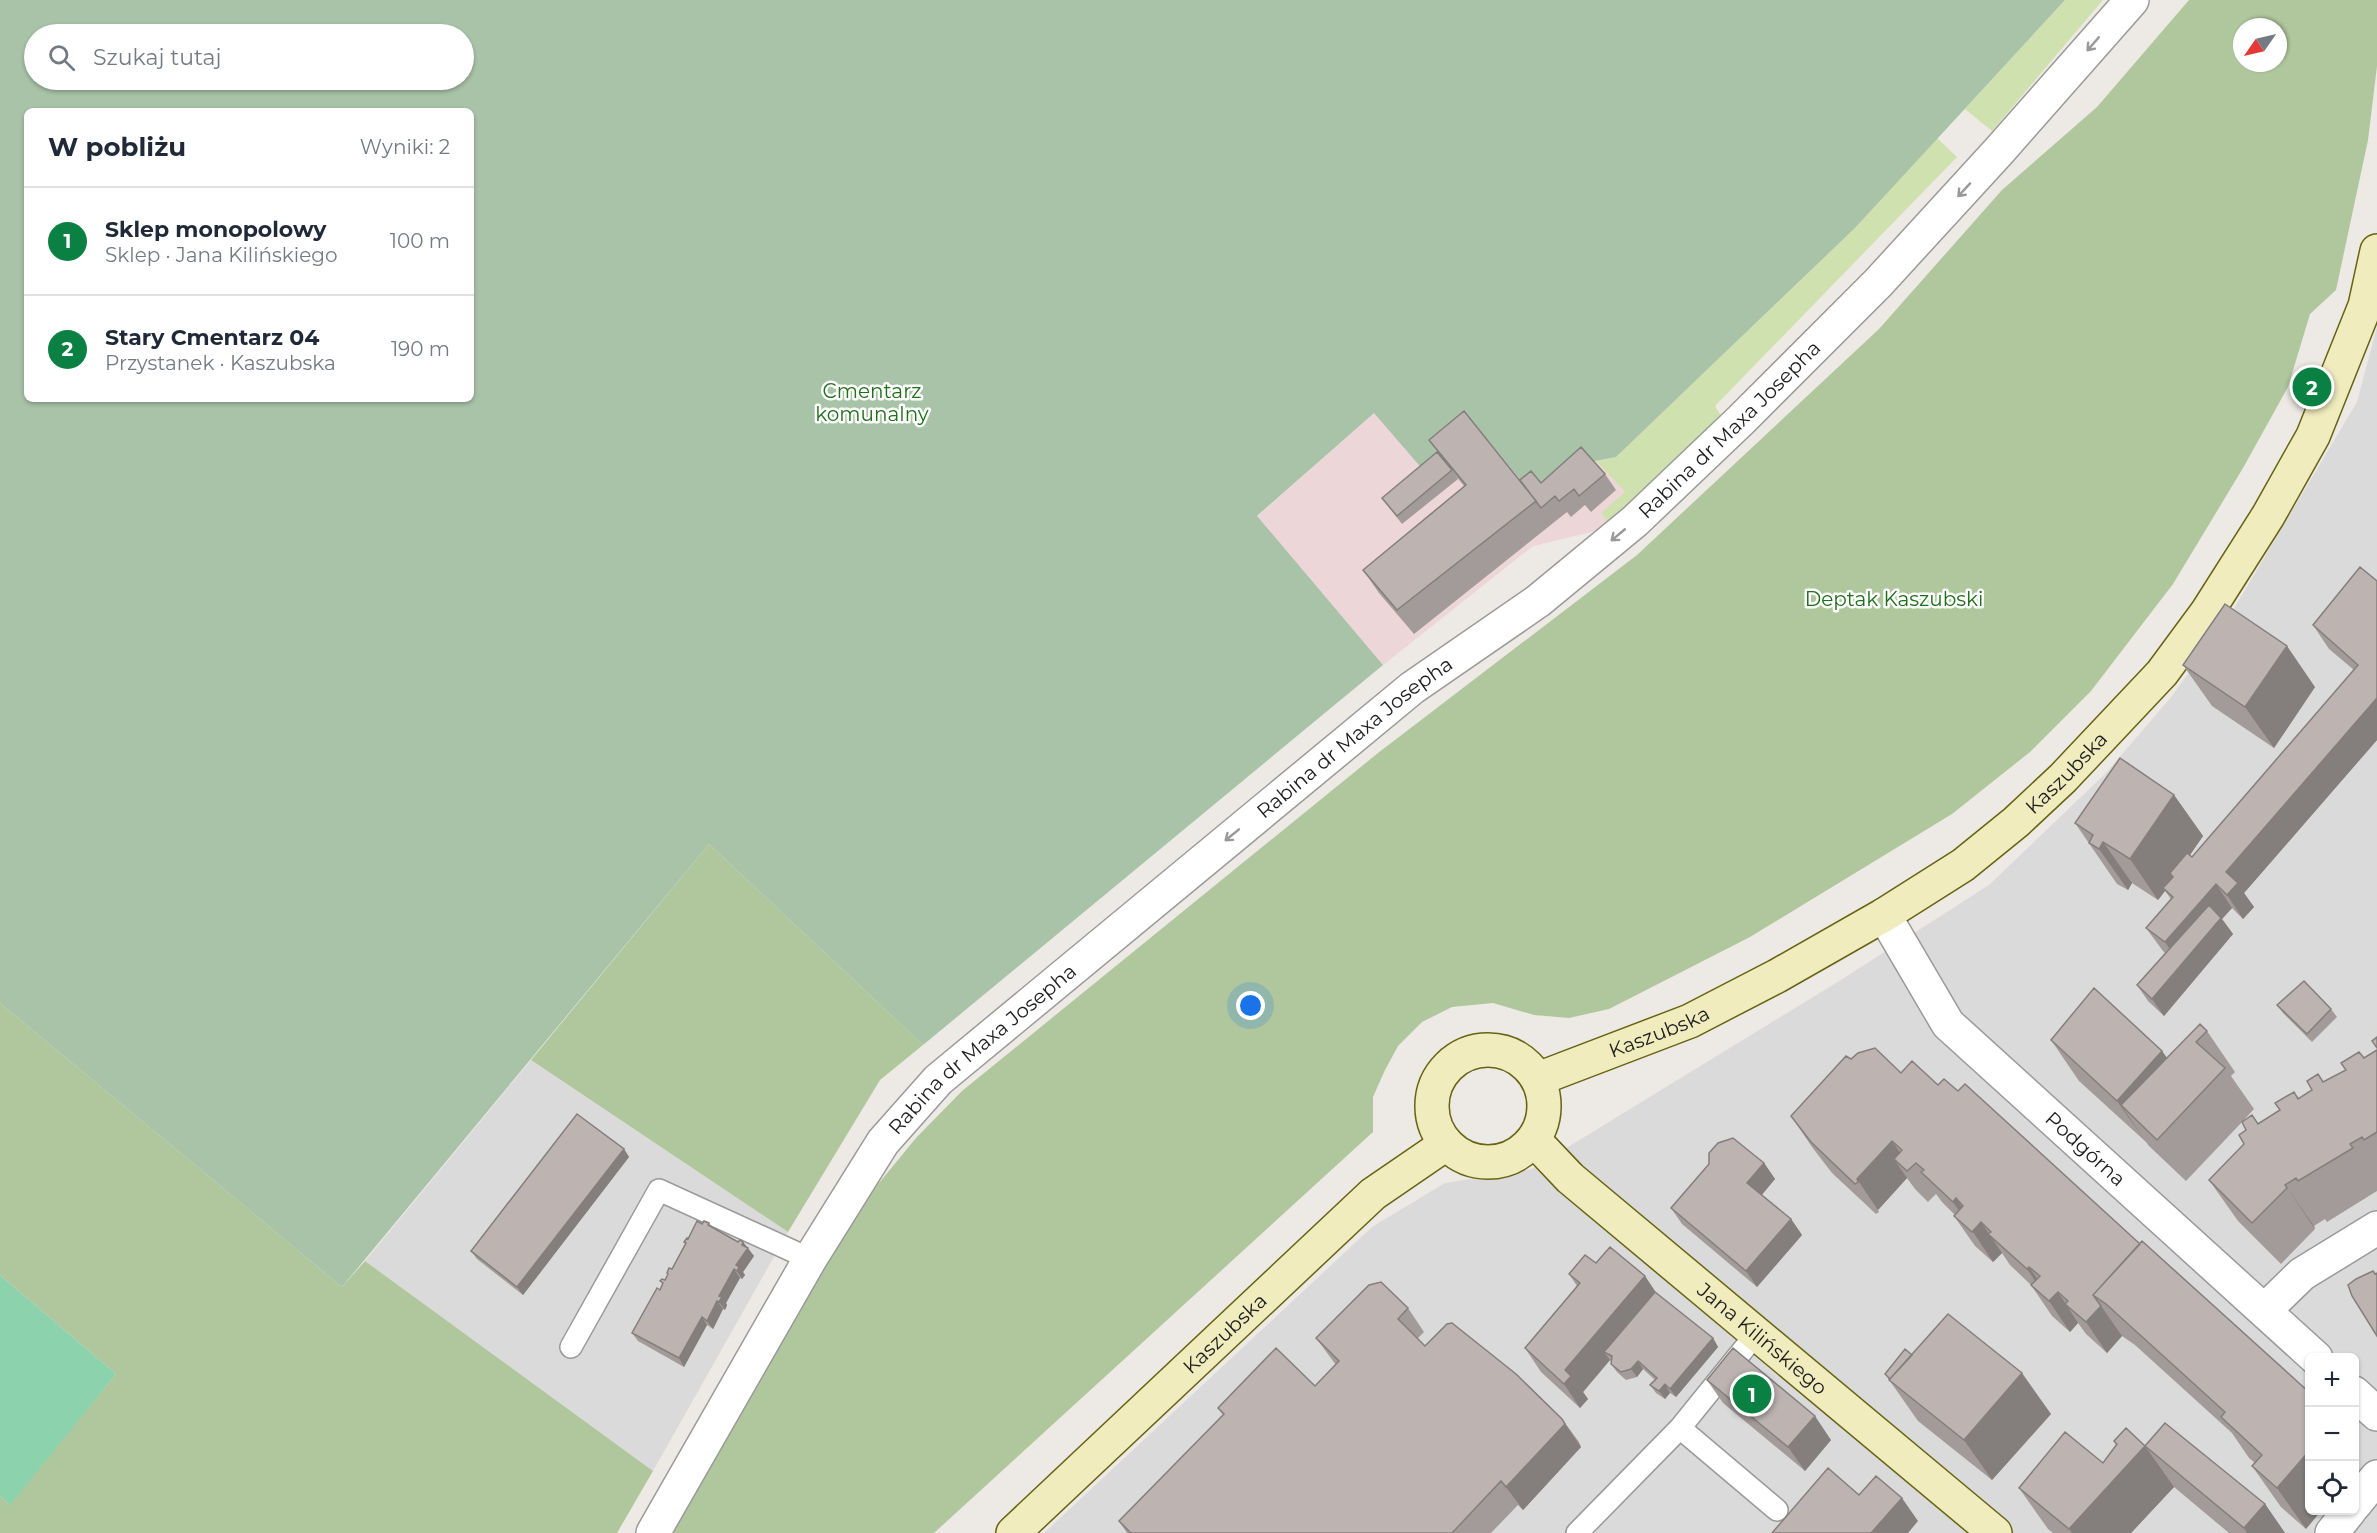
<!DOCTYPE html>
<html lang="pl">
<head>
<meta charset="utf-8">
<style>
	body { margin:0; font-family:Montserrat,sans-serif; background:#f2f2f3; color:#1f2937 }
	.controls { position:absolute; right:18px; bottom:18px; display:grid; overflow:hidden; border-radius:9px; box-shadow:0 2px 4px #0004 }
	.controls button { width:54px; height:54px; display:grid; place-items:center; padding:0; border:0; border-bottom:2px solid #e0e1e3; background:#fff; color:#1f2937; font:30px sans-serif }
	.compass { position:absolute; left:2233px; top:18px; width:54px; height:54px; border-radius:50%; background:#fff; box-shadow:0 2px 4px #0004; rotate:236deg }
	.you { position:absolute; left:1251px; top:1006px; width:21px; height:21px; margin:-15px; border:4px solid #fff; border-radius:50%; background:#1a73e8; box-shadow:0 0 0 9px #1a73e833 }
	.badge { display:grid; place-items:center; width:39px; height:39px; border-radius:50%; background:#0b8043; color:#fff; font-size:20px; font-weight:700 }
	.pin { position:absolute; translate:-50% -50%; border:3px solid #fff; box-shadow:0 2px 6px #0006 }
	.list { margin:0; padding:0; list-style:none }
	h2 { display:flex; justify-content:space-between; align-items:center; height:78px; margin:0; padding:0 24px; font-size:26px }
	h2 small { font-size:20px; font-weight:400; color:#747a83 }
	.list li { display:grid; grid-template-columns:39px 1fr auto; gap:18px; align-items:center; box-sizing:border-box; height:108px; padding:0 24px; border-top:2px solid #e0e1e3 }
	.list b { display:block; font-size:22px; white-space:nowrap }
	.list p { margin:0; font-size:20px; white-space:nowrap; color:#747a83 }
	.list em { font-size:20px; font-style:normal; color:#747a83 }
	.icon { flex:none; width:33px; height:33px; fill:none; stroke:currentColor; stroke-width:2; stroke-linecap:round; stroke-linejoin:round }
	.map { position:relative; flex:none; width:2377px; height:1533px; overflow:hidden }
	.search { position:absolute; background:#fff; box-shadow:0 2px 4px #0004; left:24px; top:24px; width:450px; height:66px; display:flex; align-items:center; gap:15px; box-sizing:border-box; padding:0 21px; border-radius:33px; color:#747a83; font-size:22px }
	.panel { position:absolute; background:#fff; box-shadow:0 2px 4px #0004; left:24px; top:108px; width:450px; height:294px; border-radius:9px }
	.map>svg:first-child { display:block }
	.residential { fill:#dbdada; fill-rule:evenodd }
	.commercial { fill:#ecd6d8 }
	.grass { fill:#d0e1b0 }
	.forest { fill:#b0c79e; fill-rule:evenodd }
	.cemetery { fill:#a8c3a8; fill-rule:evenodd }
	.pitch { fill:#8cd3ad }
	.lines { fill:none; stroke-linecap:round; stroke-linejoin:round }
	.lane-casing { stroke:#9a9a9a; stroke-width:24 }
	.street-casing { stroke:#9a9a9a; stroke-width:36 }
	.secondary-casing { stroke:#666312; stroke-width:36 }
	.lane { stroke:#fff; stroke-width:21 }
	.street { stroke:#fff; stroke-width:33 }
	.secondary { stroke:#f1ecbe; stroke-width:33 }
	.wall { fill:#a39b99 }
	.shaded-wall { fill:#847e7d }
	.building { fill:#bdb4b2; stroke:#847e7d; stroke-width:1.5 }
	.oneway { stroke:#999 }
	.labels { text-anchor:middle; stroke-width:5; stroke-linejoin:round; paint-order:stroke }
	.park-label { font-size:20px; fill:#1f6e19; stroke:#fff }
	.street-label { font-size:20px; fill:#1d1d1d; stroke:#fff }
</style>
</head>
<body>
<div class="map">
<svg width="2377" height="1533" viewBox="0 0 2377 1533">
	<rect width="100%" height="100%" fill="#ede9e4"/>
	<path class="residential" d="M2377,327V1533H1044L1372,1227L1445,1183L1532,1169L1836,983L1989,885L2105,774L2172,696L2233,610L2357,402ZM2310,1358H2354V1510H2310Z
		M531,1060L788,1232L653,1471L365,1261Z"/>
	<path class="commercial" d="M1374,412L1424,471L1478,428L1530,493L1590,462L1596,461L1625,492L1612,527L1533,546L1383,665L1257,517Z"/>
	<path class="grass" d="M2065,0H2103L1992,131L1965,109Z
		M1937,138L1957,157L1715,406L1724,421L1612,527L1601,513L1625,492L1596,461L1616,457L1855,228Z"/>
	<path class="forest" d="M2189,0H2377V66L2368,140L2336,290L2310,314L2288,387L2243,468L2173,584L2091,691L2030,752L1952,814L1750,937L1609,1009L1569,1018L1534,1015L1493,1003L1452,1007L1422,1022L1398,1046L1385,1070L1373,1097V1132L934,1533H668L851,1217L916,1138L962,1091L1378,753L1637,555L1879,329L2002,190L2097,107ZM2242,27H2278V63H2242Z
		M709,844L923,1045L880,1080L788,1232L531,1060Z
		M0,1003L342,1287L365,1261L653,1471L617,1533H0V1496L9,1504L116,1374L0,1275Z"/>
	<path class="cemetery" d="M0,0H2065L1855,228L1616,457L1590,462L1531,493L1478,428L1424,471L1374,413L1257,516L1383,665L923,1045L709,844L342,1287L0,1003ZM34,34H464V80H34ZM27,111H471V399H27Z"/>
	<path class="pitch" d="M0,1275L116,1374L10,1505L0,1496Z"/>
	<g class="lines">
		<g class="lane-casing">
			<path id="lane" d="M1756,1334L1680,1428L1777,1510
				M571,1347L659,1190L810,1259
				M1577,1533L1680,1428"/>
		</g>
		<g class="street-casing">
			<g id="street">
				<path id="s1" d="M1884,915L1948,1024L2316,1358"/>
				<path d="M2265,1310L2302,1274L2377,1228"/>
				<path d="M2354,1393L2377,1414"/>
				<path d="M2354,1505L2377,1477"/>
				<path id="s2" d="M653,1533L810,1259L883,1142L938,1080L1412,688L1538,601L1635,521L1741,420L1878,283L1999,151L2132,0"/>
				<path d="M2332,1533L2350,1510"/>
			</g>
		</g>
		<g class="secondary-casing">
			<g id="secondary">
				<circle cx="1488" cy="1106" r="56"/>
				<path id="s3" d="M1538,1079L1690,1021L1777,976L1884,915L1963,865L2016,822L2063,778L2162,673L2207,612L2268,516L2313,436L2365,306L2377,251"/>
				<path id="s4" d="M1534,1140L1570,1178L1995,1533"/>
				<path id="s5" d="M1013,1533L1373,1194L1446,1144"/>
			</g>
		</g>
		<use href="#lane" class="lane"/>
		<use href="#street" class="street"/>
		<use href="#secondary" class="secondary"/>
	</g>
	<path class="wall" d="M1429,440L1520,480L1541,483L1605,474L1616,490L1591,512L1585,505L1571,517L1567,512L1414,634L1379,593L1363,570L1464,486L1456,476L1458,479L1402,524L1388,506L1382,498L1443,459Z
		M2377,581V740L2244,893L2254,907L2243,919L2232,908L2222,919L2233,934L2164,1016L2148,1001L2137,985L2165,953L2163,951L2146,928L2171,899L2165,891L2158,900L2132,883L2128,890L2117,884L2075,823L2174,795L2203,836L2190,855L2192,857L2354,670L2329,649L2313,625Z
		M2183,665L2315,687L2274,748L2212,706Z
		M2277,1005L2331,1009L2337,1017L2312,1042L2283,1013Z
		M2207,1031L2235,1072L2231,1076L2254,1109L2242,1122L2258,1123L2280,1110L2294,1092L2299,1098L2377,1050V1191L2327,1222L2325,1219L2314,1226L2315,1229L2281,1264L2238,1221L2209,1180L2244,1144L2246,1130L2242,1122L2186,1181L2149,1146L2146,1142L2079,1081L2051,1040L2162,1051L2167,1058Z
		M1851,1059L1901,1073L1938,1085L2140,1244L2306,1529L2281,1507L2252,1466L2255,1463L2249,1458L2232,1433L2135,1345L2122,1336L2107,1353L2086,1334L2078,1323L2070,1332L2052,1316L2031,1285L2010,1265L2002,1253L1993,1262L1975,1246L1954,1216L1955,1215L1942,1202L1936,1194L1928,1202L1915,1189L1907,1178L1878,1210L1879,1212L1876,1214L1832,1173L1812,1147L1791,1116Z
		M624,1149L629,1157L523,1295L477,1259L471,1251Z
		M1764,1163L1775,1179L1762,1195L1791,1219L1802,1235L1757,1287L1682,1224L1671,1208Z
		M709,1223L712,1227L738,1242H743L754,1256L743,1272L745,1275L742,1279L740,1278L726,1303L727,1305L725,1310L723,1309L713,1329L707,1325L684,1367L638,1341L632,1333L660,1290L663,1285L660,1281L665,1280L668,1275L667,1273L672,1269L685,1244L684,1242L702,1224Z
		M1596,1263L1645,1276L1655,1292L1713,1338L1718,1347L1676,1397L1670,1393L1665,1399L1656,1393L1650,1385L1655,1380L1643,1369L1637,1377L1626,1380L1617,1372L1611,1364V1361L1610,1360L1583,1392L1588,1399L1580,1408L1541,1372L1525,1348L1577,1286L1569,1274Z
		M1408,1308L1424,1332L1417,1339L1425,1346L1562,1419L1579,1442L1581,1447L1523,1510L1518,1505L1491,1533H1127L1119,1521L1223,1415L1218,1408L1315,1386L1336,1365L1316,1338Z
		M1912,1355L2051,1414L1992,1480L1918,1421L1885,1374Z
		M1707,1380L1831,1440L1805,1471L1723,1403Z
		M2114,1441L2145,1446L2174,1487L2131,1533H2053L2048,1529L2019,1488L2103,1463L2116,1445Z
		M2145,1446L2265,1504L2285,1533H2229L2174,1487Z"/>
	<path class="shaded-wall" d="M2287,646L2315,687L2274,748L2245,707Z
		M2377,698V740L2244,893L2254,907L2243,919L2227,895L2226,872Z
		M2174,795L2203,836L2166,890L2163,888L2165,891L2158,900L2130,859Z
		M2103,842L2132,883L2128,890L2099,849Z
		M2216,884L2232,908L2222,919L2233,934L2164,1016L2152,999L2181,966L2165,942Z
		M2162,1051L2191,1092L2121,1105L2146,1142L2117,1101Z
		M1892,1141L1911,1168L1894,1159L1907,1178L1878,1210L1857,1179Z
		M624,1149L629,1157L523,1295L517,1287Z
		M1764,1163L1775,1179L1758,1199L1747,1183Z
		M2285,1185L2314,1226L2315,1229L2287,1188Z
		M1956,1198L1976,1228L1981,1222L2002,1253L1993,1262L1953,1202Z
		M1791,1219L1802,1235L1757,1287L1746,1271Z
		M743,1242L754,1256L743,1272L745,1275L742,1279L737,1271L736,1265Z
		M2029,1267L2050,1297L2048,1300L2027,1269Z
		M734,1269L740,1278L726,1303L727,1305L725,1310L719,1302V1296Z
		M1645,1276L1661,1300L1612,1356L1604,1352L1610,1360L1583,1392L1588,1399L1580,1408L1564,1384L1565,1370Z
		M2058,1292L2078,1323L2070,1332L2049,1301Z
		M717,1301L723,1309L713,1329L707,1321Z
		M2101,1306L2122,1336L2107,1353L2086,1322Z
		M702,1317L707,1325L684,1367L679,1358Z
		M1713,1338L1718,1347L1676,1397L1670,1389Z
		M1638,1361L1643,1369L1637,1377L1631,1369Z
		M2022,1373L2051,1414L1992,1480L1964,1440Z
		M1665,1384L1670,1393L1665,1399L1659,1391Z
		M1815,1416L1831,1440L1805,1471L1788,1447Z
		M1562,1419L1581,1447L1523,1510L1506,1487Z
		M2145,1446L2174,1487L2131,1533H2072L2069,1529Z
		M2355,1448L2356,1451L2357,1467L2355,1471Z
		M2310,1450V1510H2322L2306,1529L2277,1488Z
		M1902,1498L1918,1521L1908,1533H1871Z
		M2265,1504L2285,1533H2247L2244,1528Z"/>
	<path class="building" d="M1464,411L1536,501L1397,610L1363,570L1466,485L1429,440Z
		M1581,447L1605,474L1579,496L1574,489L1559,501L1555,496L1541,508L1520,480L1531,471L1541,483Z
		M1437,452L1452,470L1397,516L1382,498Z
		M2360,567L2377,581V698L2226,872L2238,883L2227,895L2216,884L2165,942L2146,928L2173,897L2163,888L2173,877L2170,873L2187,853L2192,857L2358,665L2313,625Z
		M2225,604L2287,646L2245,707L2183,665Z
		M2120,758L2174,795L2130,859L2103,842L2099,849L2089,843L2093,835L2075,823Z
		M2209,905L2221,918L2152,999L2137,985Z
		M2304,981L2331,1009L2307,1034L2277,1005Z
		M2094,988L2162,1051L2117,1101L2051,1040Z
		M2200,1024L2207,1031L2196,1042L2225,1068L2157,1140L2121,1105Z
		M2377,1037V1048L2372,1041Z
		M1875,1048L1901,1073L1912,1061L1938,1085L1944,1079L1958,1091L1965,1084L2140,1244L2093,1295L2101,1306L2086,1322L2065,1304L2068,1301L2058,1292L2049,1301L2031,1285L2040,1276L2029,1267L2027,1269L1988,1234L1991,1232L1981,1222L1972,1232L1954,1216L1963,1206L1956,1198L1953,1202L1921,1172L1924,1170L1916,1163L1907,1171L1894,1159L1902,1150L1892,1141L1857,1179L1858,1182L1855,1184L1811,1142L1791,1116L1846,1056L1851,1059L1858,1053Z
		M2377,1050V1132L2364,1140L2362,1137L2350,1144L2353,1148L2298,1181L2296,1178L2285,1185L2287,1188L2252,1223L2209,1180L2244,1144L2239,1135L2246,1130L2242,1122L2252,1115L2258,1124L2280,1110L2275,1103L2294,1092L2298,1099L2312,1090L2307,1081L2318,1074L2323,1082L2346,1070L2341,1063L2359,1052L2364,1058Z
		M577,1114L624,1149L517,1287L471,1251Z
		M1733,1138L1764,1163L1747,1183L1791,1219L1746,1271L1671,1208L1709,1164V1153L1718,1143Z
		M697,1221L702,1224L704,1221L709,1223L708,1225L738,1242L740,1240L743,1242L742,1245L748,1248L736,1265L739,1267L737,1271L734,1269L719,1296L722,1297L719,1302L717,1301L707,1321L702,1317L679,1358L632,1333L657,1288L660,1290L663,1283L660,1281L662,1279L665,1280L668,1274L667,1273L669,1268L672,1269L686,1243L684,1242L687,1238L688,1239Z
		M2142,1241L2310,1393V1450L2277,1488L2252,1466L2262,1455L2221,1417L2225,1412L2106,1304L2093,1295Z
		M1610,1247L1645,1276L1565,1370L1571,1376L1564,1384L1525,1348L1580,1283L1569,1274L1585,1255L1596,1263Z
		M2373,1271L2375,1274L2377,1273V1336L2352,1296L2348,1285L2356,1279Z
		M1381,1282L1408,1308L1398,1319L1425,1346L1447,1324L1452,1323L1516,1374L1562,1419L1565,1424L1506,1487L1501,1481L1452,1533H1131L1119,1521L1224,1414L1218,1408L1276,1348L1315,1386L1339,1361L1316,1338L1369,1285Z
		M1655,1292L1713,1338L1670,1389L1665,1384L1659,1391L1650,1385L1657,1378L1638,1361L1631,1369L1621,1372L1611,1364L1612,1356L1604,1352Z
		M1948,1314L2022,1373L1964,1440L1889,1380Z
		M1733,1348L1815,1416L1788,1447L1707,1380Z
		M1905,1349L1912,1355L1890,1379L1885,1374Z
		M2165,1423L2265,1504L2244,1528L2145,1446Z
		M2126,1428L2145,1446L2069,1529L2019,1488L2065,1432L2103,1463L2117,1444L2114,1441Z
		M1828,1468L1859,1495L1876,1476L1902,1498L1871,1533H1772Z"/>
	<defs><path id="oneway-shaft" d="M-6 0H5M1.5-3L5.5 0L1.5 3" fill="none" stroke-width="1.6" stroke-linecap="round" stroke-linejoin="round" transform="scale(1.5)"/></defs>
	<g class="oneway">
		<use href="#oneway-shaft" transform="translate(2093 44) rotate(131)"/>
		<use href="#oneway-shaft" transform="translate(1964 190) rotate(133)"/>
		<use href="#oneway-shaft" transform="translate(1618 535) rotate(140)"/>
		<use href="#oneway-shaft" transform="translate(1232 835) rotate(141)"/>
	</g>
	<g class="labels">
		<g class="park-label">
			<text x="872" y="398">Cmentarz<tspan x="872" dy="23">komunalny</tspan></text>
			<text x="1894" y="606">Deptak Kaszubski</text>
		</g>
		<g class="street-label">
			<text dy="7" stroke="none"><textPath href="#s2" startOffset="1562">Rabina dr Maxa Josepha</textPath></text>
			<text dy="7" stroke="none"><textPath href="#s2" startOffset="1076">Rabina dr Maxa Josepha</textPath></text>
			<text dy="7" stroke="none"><textPath href="#s3" startOffset="616">Kaszubska</textPath></text>
			<text dy="7" stroke="none"><textPath href="#s3" startOffset="130">Kaszubska</textPath></text>
			<text dy="7" stroke="none"><textPath href="#s2" startOffset="590">Rabina dr Maxa Josepha</textPath></text>
			<text dy="7" stroke="none"><textPath href="#s1" startOffset="312">Podgórna</textPath></text>
			<text dy="7" stroke="none"><textPath href="#s5" startOffset="291">Kaszubska</textPath></text>
			<text dy="7" stroke="none"><textPath href="#s4" startOffset="303">Jana Kilińskiego</textPath></text>
		</g>
	</g>
</svg>
<div class="controls">
<button>+</button>
<button>−</button>
<button><svg class="icon" aria-label="locate" viewBox="0 0 24 24"><circle cx="12" cy="12" r="6"/><path d="M12 2v4M12 18v4M2 12h4M18 12h4"/></svg></button>
</div>
<svg class="compass" viewBox="-18 -18 36 36"><path d="M0-13l5 13h-10z" fill="#e53935"/><path d="M0 13l5-13h-10z" fill="#747a83"/></svg>
<div class="you"></div>
<div class="pin badge" style="left:1752px;top:1394px">1</div>
<div class="pin badge" style="left:2312px;top:387px">2</div>
<div class="search"><svg class="icon" aria-label="search" viewBox="0 0 24 24"><circle cx="10" cy="10" r="6"/><path d="M15 15l6 6"/></svg>Szukaj tutaj</div>
<section class="panel">
<h2>W pobliżu<small>Wyniki: 2</small></h2>
<ul class="list">
<li><span class="badge">1</span><div><b>Sklep monopolowy</b><p>Sklep · Jana Kilińskiego</p></div><em>100 m</em></li>
<li><span class="badge">2</span><div><b>Stary Cmentarz 04</b><p>Przystanek · Kaszubska</p></div><em>190 m</em></li>
</ul>
</section>
</div>
</body>
</html>
